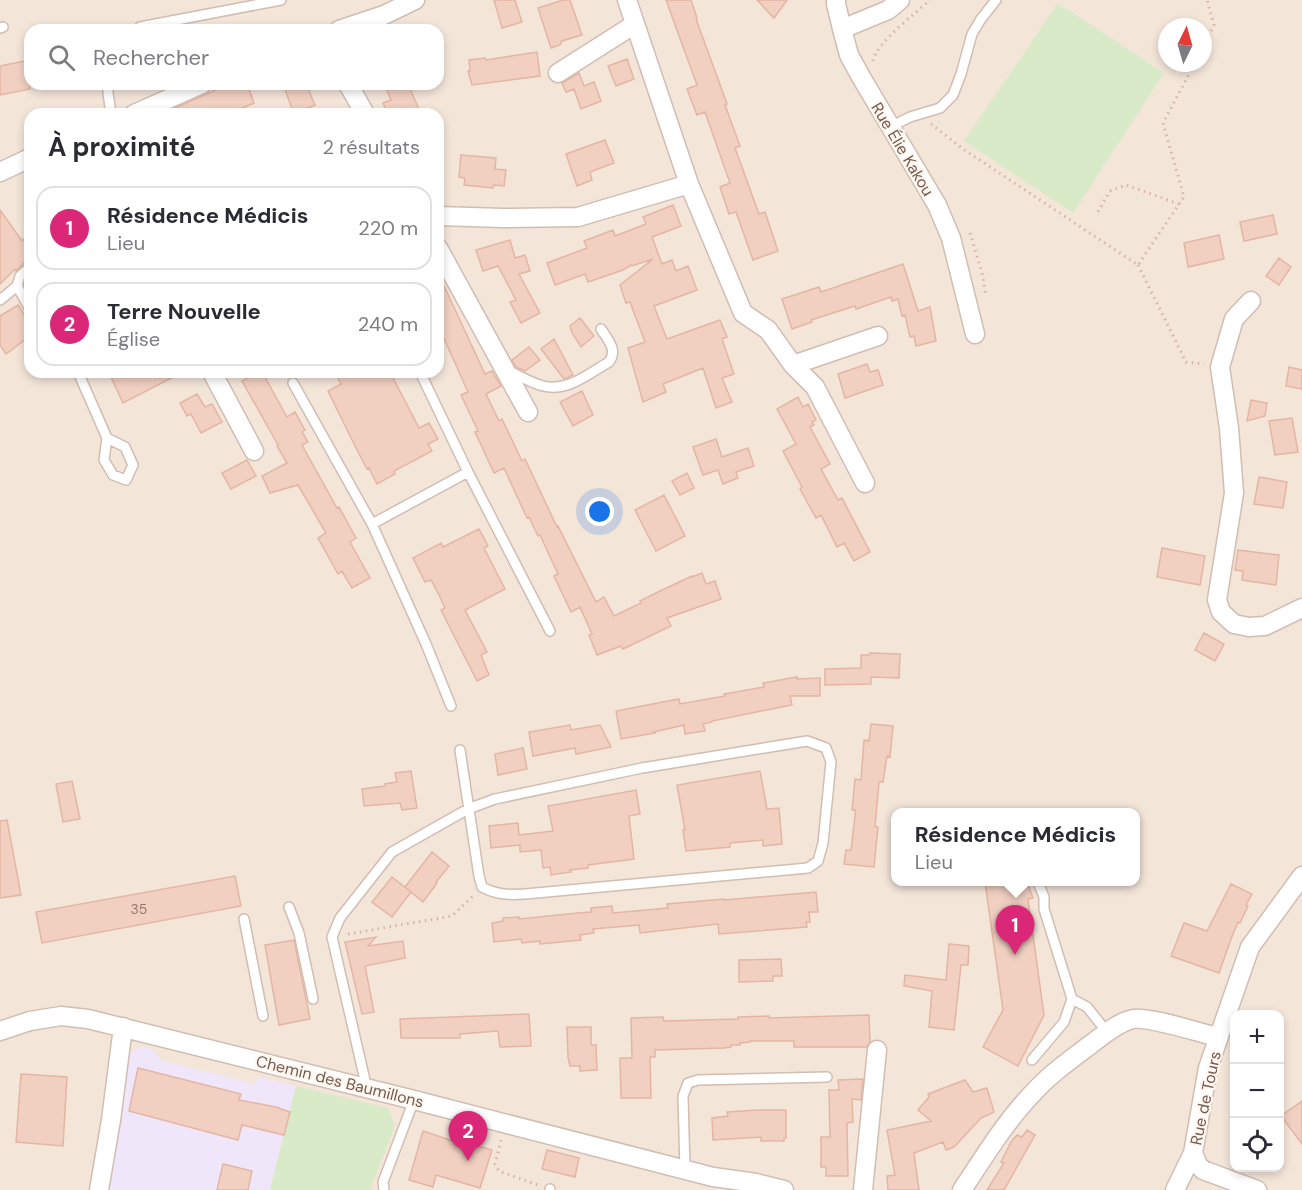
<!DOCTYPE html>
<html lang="fr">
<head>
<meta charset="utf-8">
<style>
	body { margin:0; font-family:"DM Sans",sans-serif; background:#f2f2f3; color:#2b2b33 }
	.controls { position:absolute; right:18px; bottom:18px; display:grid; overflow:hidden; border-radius:12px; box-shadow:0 3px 9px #0003 }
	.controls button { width:54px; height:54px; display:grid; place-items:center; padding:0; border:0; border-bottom:2px solid #e1e1e2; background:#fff; color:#2b2b33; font:30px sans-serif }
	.compass { position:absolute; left:1158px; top:18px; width:54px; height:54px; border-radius:50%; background:#fff; box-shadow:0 3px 9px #0003; rotate:5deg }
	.you { position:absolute; left:600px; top:512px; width:21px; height:21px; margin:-15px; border:4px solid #fff; border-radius:50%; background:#1a73e8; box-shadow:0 0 0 9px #1a73e833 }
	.badge { display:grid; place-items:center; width:39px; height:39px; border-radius:50%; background:#db2777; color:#fff; font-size:20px; font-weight:700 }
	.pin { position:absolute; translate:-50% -50px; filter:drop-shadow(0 2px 3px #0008) }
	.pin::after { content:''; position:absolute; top:32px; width:21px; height:18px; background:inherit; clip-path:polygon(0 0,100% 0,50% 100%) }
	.popup { position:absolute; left:891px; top:808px; width:249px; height:78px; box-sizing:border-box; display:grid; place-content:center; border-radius:12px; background:#fff; filter:drop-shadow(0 2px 4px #0005); font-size:20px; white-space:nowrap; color:#7c7c81 }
	.popup b { font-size:22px; color:#2b2b33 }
	.popup::after { content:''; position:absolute; left:50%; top:100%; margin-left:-12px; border:12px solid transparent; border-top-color:#fff }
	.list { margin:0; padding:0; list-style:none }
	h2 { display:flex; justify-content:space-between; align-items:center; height:78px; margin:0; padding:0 24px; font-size:26px }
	h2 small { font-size:20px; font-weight:400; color:#7c7c81 }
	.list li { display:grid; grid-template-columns:39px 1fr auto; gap:18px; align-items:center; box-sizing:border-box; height:84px; margin:0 12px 12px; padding:0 12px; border:2px solid #e1e1e2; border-radius:18px }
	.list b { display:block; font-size:22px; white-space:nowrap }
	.list p { margin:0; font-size:20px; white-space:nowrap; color:#7c7c81 }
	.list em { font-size:20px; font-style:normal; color:#7c7c81 }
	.icon { flex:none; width:33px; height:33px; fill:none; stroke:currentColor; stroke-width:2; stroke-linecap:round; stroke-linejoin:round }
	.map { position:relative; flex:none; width:1302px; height:1190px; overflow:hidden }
	.search { position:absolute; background:#fff; box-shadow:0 3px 9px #0003; left:24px; top:24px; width:420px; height:66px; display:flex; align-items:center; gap:15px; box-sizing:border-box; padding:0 21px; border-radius:18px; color:#7c7c81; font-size:22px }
	.panel { position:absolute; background:#fff; box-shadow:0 3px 9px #0003; left:24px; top:108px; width:420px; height:270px; border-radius:18px }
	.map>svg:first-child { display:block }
	.residential { fill:#f4e5d9; fill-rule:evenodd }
	.education { fill:#f0e6f9 }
	.green { fill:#d9eac8 }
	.building { fill:#f1d0c2; stroke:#e4b5a3; stroke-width:1.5 }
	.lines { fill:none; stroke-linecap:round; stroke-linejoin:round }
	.lane-casing { stroke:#d1bdb2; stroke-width:12 }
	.street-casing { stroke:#d1bdb2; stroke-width:21 }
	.path { stroke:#d7b3a5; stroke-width:3; stroke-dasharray:1.5 4.5; stroke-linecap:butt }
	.lane { stroke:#fff; stroke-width:9 }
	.street { stroke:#fff; stroke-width:18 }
	.labels { text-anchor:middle; stroke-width:4.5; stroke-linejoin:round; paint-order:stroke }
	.number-label { font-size:14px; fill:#96766a }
	.street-label { font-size:16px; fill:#77584d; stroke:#fff8f1 }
</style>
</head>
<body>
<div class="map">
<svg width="1302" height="1190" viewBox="0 0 1302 1190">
	<rect width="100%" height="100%" fill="#fcf3ea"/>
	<path class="residential" d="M0,0H1302V1190H0ZM1167,27H1203V63H1167ZM30,30H438V84H30ZM30,114H438V372H30ZM895,812H1135V882H895ZM1234,1014H1280V1168H1234Z"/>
	<path class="education" d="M145,1047L154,1050L161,1060L255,1084L258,1077L296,1086L270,1190H109L125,1061L130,1054L136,1049Z"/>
	<path class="green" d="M1058,3L1164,73L1073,213L964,141Z
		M296,1086L388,1108L395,1126L371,1187L372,1190H270Z"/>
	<path class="building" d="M494,0H515L522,22L502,28Z
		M563,0H570L582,35L562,41L560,45L551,48L538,8Z
		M666,0H691L697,18L696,19L727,104L725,105L740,146L735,148L759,214L765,212L778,251L753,260L736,212L729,214L720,187L730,183L705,112L697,115L687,89L697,85Z
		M757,0H787L774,18Z
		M537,52L540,76L472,85L468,71H470L469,60L485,58L486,60Z
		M627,59L634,79L616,86L608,66Z
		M30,60V89L0,95V66Z
		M579,73L584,86L594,82L601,101L581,109L574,89L566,92L562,83Z
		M229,84H247L254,103L236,111L235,108L221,114H162Z
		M283,84H306L315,105L294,114Z
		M384,84H408L421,114H388L383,103L391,100Z
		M605,140L614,163L590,172L592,180L577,186L566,154Z
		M461,155L496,158L495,169L506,170L504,186L494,185L493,188L464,185L465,178L459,177Z
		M673,205L681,226L652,237L662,264L672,260L676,271L688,266L697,290L654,306L667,339L720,320L727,337L722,339L734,374L722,378L732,402L716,408L703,368L663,384L666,392L643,402L628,348L645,342L630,302L626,303L620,285L653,259L632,266L631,265L623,270L588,282L585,274L555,285L547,263L587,248L584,241L613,230L615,236L646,224L643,217Z
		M0,210L22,241L24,239L30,247V260L25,262L16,271L15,269L0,284Z
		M1273,215L1277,234L1244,241L1240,222Z
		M1219,235L1224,259L1188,267L1184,243Z
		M510,240L515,258L525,255L530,271L519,274L540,313L521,323L510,302L516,300L498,266L483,271L476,250Z
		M1279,258L1291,267L1279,285L1266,276Z
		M903,264L918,311L930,307L936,341L916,346L914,336L910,337L905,315L902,316L898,299L892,301L891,297L856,309L855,306L811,320L812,322L792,329L782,299L819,287L821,292Z
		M438,273L485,374L492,371L501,386L486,394L499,421L502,419L522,461L525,459L557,527L558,526L596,602L604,597L614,616L641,603L640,601L658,592L692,576V577L702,573L706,584L715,581L721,599L667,618L671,626L623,649L621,646L597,655L589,635L592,634L580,607L571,612L554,576L558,574L540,535L538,536L529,517L527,518L504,468L494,473L475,432L478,431L461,395L468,392L438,325Z
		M18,305L30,324V336L6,354L0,345V316Z
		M580,318L594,336L581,347L572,333L570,326Z
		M554,339L573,375L564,379L541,349Z
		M529,347L540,360L525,371L516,367L512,360Z
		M867,364L870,372L878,370L883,385L845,398L838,374Z
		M1289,367L1302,370V389L1286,386Z
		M127,372H183L123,403L111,377Z
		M259,372H262L287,417L295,412L305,430L302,432L308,442L302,445L337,508L339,507L356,538L350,542L370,578L352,588L342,571L338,574L318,538L326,533L298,485L270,493L262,476L287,463L277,446L278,445L242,381Z
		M335,372H390L419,428L429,423L438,439L428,444L432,451L394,471L395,474L377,484L369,468L367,469L356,448L328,391L341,384Z
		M582,391L593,415L573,426L560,402Z
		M197,394L205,407L212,404L222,422L201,433L191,414L187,416L180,403Z
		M798,397L803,407L808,404L816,420L812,422L814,425L810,427L830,464L821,469L838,500L842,498L870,552L854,561L844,543L837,547L821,515L816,518L800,489L802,487L783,451L796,444L777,409Z
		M1251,400L1267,403L1265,416L1247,421Z
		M1292,418L1298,452L1275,455L1269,421Z
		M716,439L722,457L748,448L754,466L736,472L738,478L723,484L718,470L703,475L693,447Z
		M247,460L256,476L231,489L222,473Z
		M687,473L694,488L680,495L672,481Z
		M1259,477L1287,482L1283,508L1254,504Z
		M664,495L685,536L656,551L635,510Z
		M479,529L488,546L484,548L505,589L465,610L487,652L481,655L489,675L477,681L441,610L445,608L439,595L431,580L425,582L413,558L441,543L443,547Z
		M1162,548L1205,556L1200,585L1157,577Z
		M1238,550L1279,555L1276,585L1242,580L1243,571L1235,570Z
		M1204,633L1224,644L1215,661L1195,650Z
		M870,653L900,654L899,678L871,677V684L825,685V669L861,668V655H869Z
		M797,677V679L820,678V696H790L792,705L712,721V722L703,724L705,731L685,734L684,725L654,732L655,733L621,739L616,711L679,699L680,704L725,696L724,694L764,687L763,683Z
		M871,724L893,726L890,757L887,756L883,782H879L875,826L878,827L874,867L844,864L846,850H851L855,816V810H852L855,779L861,780L864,740L869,741Z
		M570,725L571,730L600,725L611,747L576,754L575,748L533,756L529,732Z
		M523,748L527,769L498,775L495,754Z
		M411,771L417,808L402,810L400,803L364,806L362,789L385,786V784L397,782L395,773Z
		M760,771L767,809L779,808L782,844L763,846V840L730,843V847L686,851L683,830H685L677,785Z
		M72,781L80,819L63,822L56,784Z
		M636,790L640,814L629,816L634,859L588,865V868L570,870L571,872L551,875L550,867L543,868L541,850L520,852V845L491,848L489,826L518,823L519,835L553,831L548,806Z
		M7,820L21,895L0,898V821Z
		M432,852L449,866L436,882L437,883L423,902L405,887Z
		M235,876L241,906L42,943L36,912Z
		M392,877L411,892L392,917L372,902Z
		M985,882H1027L1033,898L1028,899L1044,1015L1018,1066L983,1047L1003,1010Z
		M1231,884L1252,894L1246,905L1248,906L1240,923L1238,922L1231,939L1219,973L1171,956L1184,923L1207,931Z
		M816,892L818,912H809L810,922H806L807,927L719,934L718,924L640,933L639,925L593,929L594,933L580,935L581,940L540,944V941L522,943L521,939L494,942L492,923L503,921V918L519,917V919L578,913L591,912V908L612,906L613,913L668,908L667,904L724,899V900Z
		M376,937L368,946L403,941L405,958L365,966L374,1012L362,1014L345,942Z
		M294,940L310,1019L279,1025L265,945Z
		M949,944L969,946L968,965H961L954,1030L929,1027L932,991L904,986L905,975L946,980Z
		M781,959L782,976H773V981L739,982V960Z
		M529,1014L531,1046L500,1047L498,1031L460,1034V1038H401L400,1019Z
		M869,1015L870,1042L867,1047H794V1041H750V1042L740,1043V1045H731V1047L724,1048L655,1050V1057H650L651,1098H621L620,1058H632L631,1018L663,1017L664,1021L738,1019V1017L769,1016V1018Z
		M567,1027H591V1045H596L597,1070L580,1071V1066H570L568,1057Z
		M138,1068L241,1094L239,1100L276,1107L290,1112L284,1135L242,1125L238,1140L129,1111Z
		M21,1074L67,1077L63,1146L16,1142Z
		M863,1079L861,1100L852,1099L853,1122L847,1123L848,1176H826V1167H821V1137H830L829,1090H839L838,1080Z
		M965,1080L973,1092L987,1088L994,1112L981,1118L954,1147L946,1150L943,1142L914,1153L919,1190H888L887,1176L895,1175L887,1130L931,1121L918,1110L929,1097L928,1094Z
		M1302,1101V1144L1281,1116Z
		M758,1110H786V1138H784V1141H761V1137L713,1140L712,1118L728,1116L727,1112Z
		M1027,1130L1035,1135L1004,1190H987L1004,1163L1001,1162L1011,1142L1017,1135L1022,1137Z
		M423,1131L453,1141L454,1139L492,1150L480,1188L436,1175L433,1187L409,1180Z
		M547,1150L579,1158L575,1177L542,1169Z
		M223,1164L252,1171L248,1190H217Z"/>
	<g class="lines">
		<g class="lane-casing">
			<path id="lane" d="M0,28L3,27
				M137,30L140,27L281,0
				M108,84V93L111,114
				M890,127L910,117L940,108L953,95L961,74L972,34L981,19L996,0
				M17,286L30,309
				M0,300L17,286L20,276L30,267
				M507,370C518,375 531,383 543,386C568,392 588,374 609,362C618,350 608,340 601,329
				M78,372L107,438L104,460L113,475L126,480L133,465L125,447L107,438
				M420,372L468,472L550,631
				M293,383L372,524L426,644L451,706
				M372,524L468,472
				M1038,882L1044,897V909L1072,999L1087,1007L1107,1032
				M289,907L299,933L313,999
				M244,919L263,1016
				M1032,1060L1064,1022L1072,999
				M367,1089L332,937L340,918L392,852L468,809L495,799L642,768L807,741L826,748L831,762L823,843L818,861L808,868L525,894C509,895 497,895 482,887L479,876L460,750
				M685,1170L683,1096L688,1083L698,1080L827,1077
				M550,1189V1190
				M384,1190L383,1182L414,1100"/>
		</g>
		<g class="street-casing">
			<path id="street" d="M836,0V4L842,29
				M900,0L888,10L842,29L849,55L861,77L937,205L951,238L975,334
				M339,30L384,15L415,0
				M558,73L635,24
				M348,84L365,114
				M134,114L202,84
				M0,172L30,158
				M689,184L743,313L768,330L793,365L815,387L865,483
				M438,216L503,218L578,217L689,184L627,0
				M438,248L528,412
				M1251,301L1234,319L1220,367L1229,428L1234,493L1217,600L1221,612L1234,624L1249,627L1265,626L1302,608
				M793,365L878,336
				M212,372L254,451
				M0,1031L30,1021L61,1016L88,1019L414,1100L713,1177L756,1183L784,1190
				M99,1190L111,1120L123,1027
				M863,1190L877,1050
				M962,1190C984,1157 1005,1122 1033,1093C1049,1075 1070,1060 1090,1045C1101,1037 1118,1022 1133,1019C1148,1016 1200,1033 1218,1037
				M1175,1190L1193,1153
				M1257,1190L1203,1170L1198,1165L1193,1153L1208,1068L1250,947L1302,876"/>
		</g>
		<path class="path" d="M1203,47L1214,25L1207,0
			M873,61C876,43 916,13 930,0
			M931,124L963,149L1138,265L1179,204L1126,185L1110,191L1098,212
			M1179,204L1184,197L1163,123L1195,63
			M970,233L982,273L986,296
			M1138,265L1186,362L1204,364
			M348,934L452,916L473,896
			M501,1140L495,1164L499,1171L538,1185"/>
		<use href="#lane" class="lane"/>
		<use href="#street" class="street"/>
	</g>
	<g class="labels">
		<g class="number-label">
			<text x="139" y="914">35</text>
		</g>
		<g class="street-label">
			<text transform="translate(903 149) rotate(59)" y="6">Rue Élie Kakou</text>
			<text transform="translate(340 1081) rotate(14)" y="6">Chemin des Baumillons</text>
			<text transform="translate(1205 1098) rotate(-78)" y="6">Rue de Tours</text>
		</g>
	</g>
</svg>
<div class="controls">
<button>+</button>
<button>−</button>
<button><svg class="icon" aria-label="locate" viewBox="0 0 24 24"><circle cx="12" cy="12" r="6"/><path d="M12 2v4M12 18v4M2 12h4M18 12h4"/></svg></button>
</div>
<svg class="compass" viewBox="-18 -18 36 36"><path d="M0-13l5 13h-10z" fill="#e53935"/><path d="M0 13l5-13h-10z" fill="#7c7c81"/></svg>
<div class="you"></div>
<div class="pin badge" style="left:1015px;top:955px">1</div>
<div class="popup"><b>Résidence Médicis</b>Lieu</div>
<div class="pin badge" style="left:468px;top:1161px">2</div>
<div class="search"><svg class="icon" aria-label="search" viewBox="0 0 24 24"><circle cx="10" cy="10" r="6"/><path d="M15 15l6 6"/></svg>Rechercher</div>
<section class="panel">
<h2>À proximité<small>2 résultats</small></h2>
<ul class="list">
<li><span class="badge">1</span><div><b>Résidence Médicis</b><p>Lieu</p></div><em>220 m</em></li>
<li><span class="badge">2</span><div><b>Terre Nouvelle</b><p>Église</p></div><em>240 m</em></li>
</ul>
</section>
</div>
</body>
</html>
